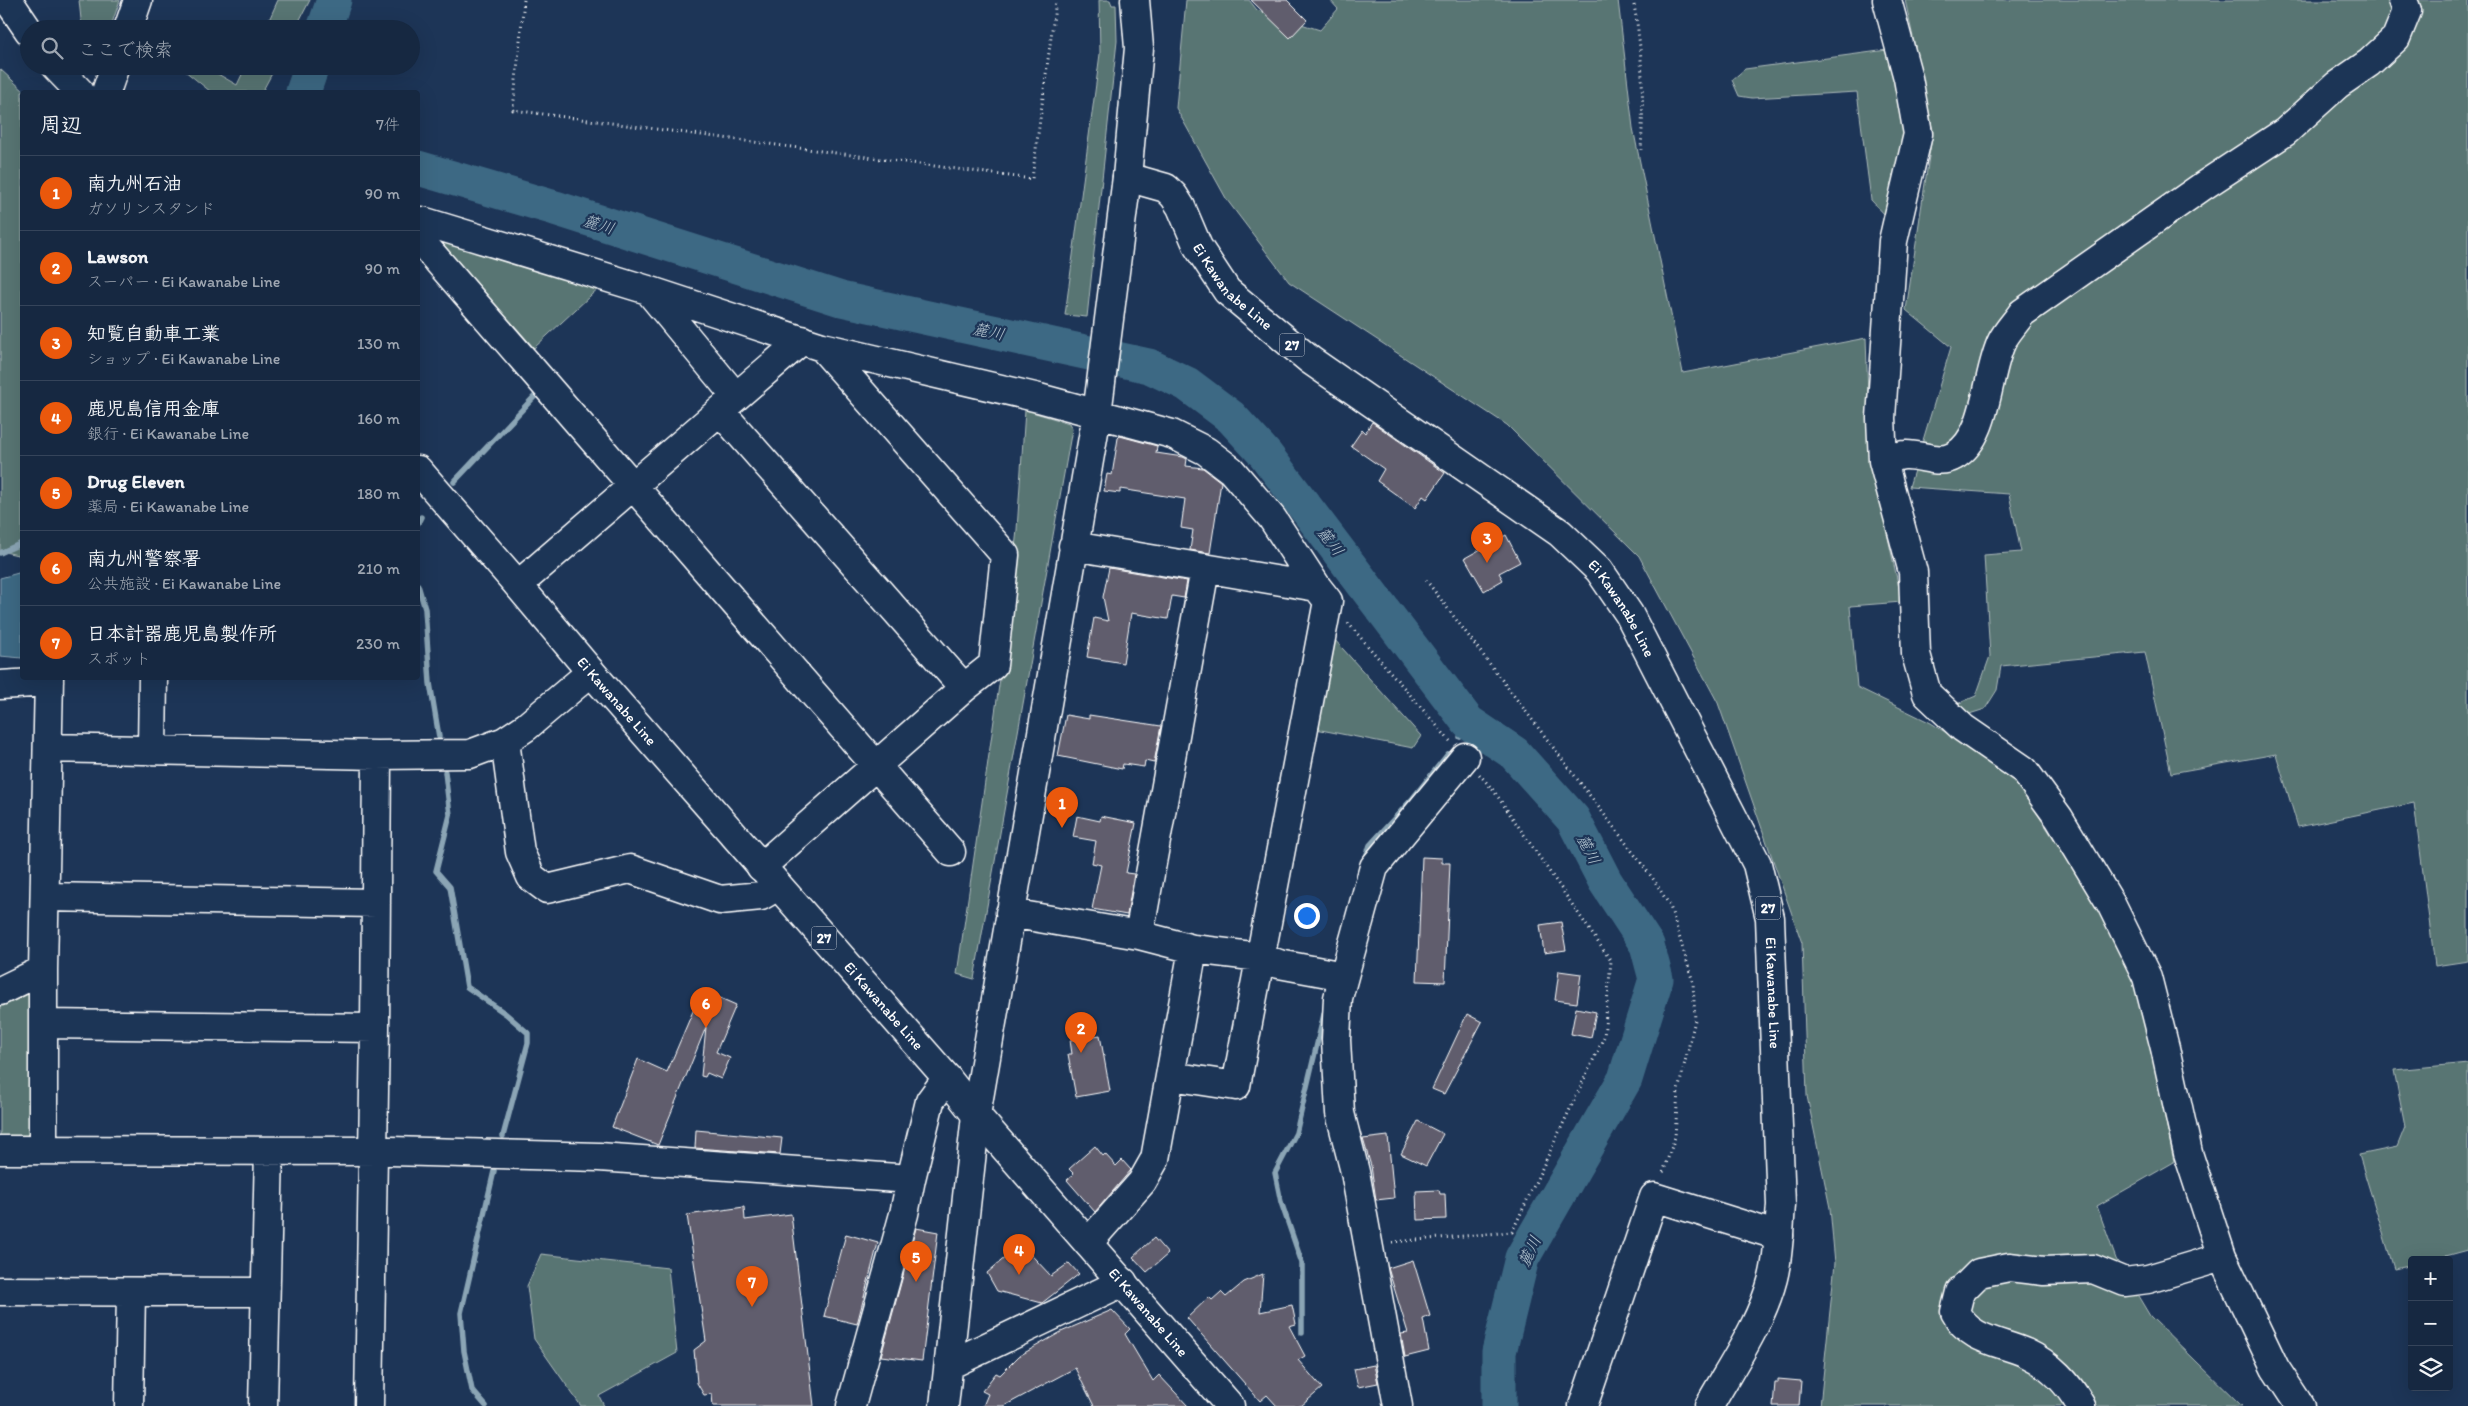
<!DOCTYPE html>
<html lang="ja">
<head>
<meta charset="utf-8">
<style>
	body { margin:0; font-family:Itim,"Klee One",sans-serif; background:#23344c; color:#f1f3f6 }
	.controls { position:absolute; right:15px; bottom:15px; display:grid; overflow:hidden; border-radius:5px; box-shadow:0 5px 20px #0002 }
	.controls button { width:45px; height:45px; display:grid; place-items:center; padding:0; border:0; border-bottom:1px solid #35445a; background:#162841; color:#f1f3f6; font:25px sans-serif }
	.you { position:absolute; left:1306px; top:915px; width:18px; height:18px; margin:-12px; border:4px solid #fff; border-radius:50%; background:#1a73e8; box-shadow:0 0 0 8px #1a73e833 }
	.badge { display:grid; place-items:center; width:32px; height:32px; border-radius:50%; background:#ea580c; color:#fff; font-size:16px; font-weight:700 }
	.pin { position:absolute; translate:-50% -41px; filter:drop-shadow(0 1px 2px #0008) }
	.pin::after { content:''; position:absolute; top:26px; width:18px; height:15px; background:inherit; clip-path:polygon(0 0,100% 0,50% 100%) }
	.list { margin:0; padding:0; list-style:none }
	h2 { display:flex; justify-content:space-between; align-items:center; height:65px; margin:0; padding:0 20px; font-size:21px }
	h2 small { font-size:16px; font-weight:400; color:#9ea6b1 }
	.list li { display:grid; grid-template-columns:32px 1fr auto; gap:15px; align-items:center; box-sizing:border-box; height:75px; padding:0 20px; border-top:1px solid #35445a }
	.list b { display:block; font-size:19px; white-space:nowrap }
	.list p { margin:0; font-size:16px; white-space:nowrap; color:#9ea6b1 }
	.list em { font-size:16px; font-style:normal; color:#9ea6b1 }
	.icon { flex:none; width:28px; height:28px; fill:none; stroke:currentColor; stroke-width:2; stroke-linecap:round; stroke-linejoin:round }
	.map { position:relative; flex:none; width:2468px; height:1406px; overflow:hidden }
	.search { position:absolute; background:#162841; box-shadow:0 5px 20px #0002; left:20px; top:20px; width:400px; height:55px; display:flex; align-items:center; gap:12px; box-sizing:border-box; padding:0 18px; border-radius:28px; color:#9ea6b1; font-size:19px }
	.panel { position:absolute; background:#162841; box-shadow:0 5px 20px #0002; left:20px; top:90px; width:400px; height:590px; border-radius:5px }
	.map>svg:first-child { display:block }
	.green { fill:#587573; stroke:#acbab9 }
	.water { fill:#3e6984; stroke:#8ba5b5 }
	.lines { fill:none; stroke-linecap:round; stroke-linejoin:round }
	.stream { stroke:#8ba5b5; stroke-width:5.5 }
	.river { stroke:#3e6984; stroke-width:35 }
	.building { fill:#615d6d; stroke:#fff }
	.minor-casing { stroke:#fff; stroke-width:31 }
	.major-casing { stroke:#fff; stroke-width:31 }
	.path { stroke:#fff; stroke-width:3; stroke-dasharray:1 4; stroke-linecap:butt }
	.minor { stroke:#1d3557; stroke-width:28 }
	.major { stroke:#1d3557; stroke-width:28 }
	.labels { text-anchor:middle; stroke-width:4.5; stroke-linejoin:round; paint-order:stroke }
	.shield { fill:#1d3557; stroke:#bbc2cd; stroke-width:1 }
	.shield-label { font-size:14px; font-weight:bold; fill:#fff }
	.street-label { font-size:15px; fill:#fff; stroke:#1d3557 }
	.water-label { font-size:16px; font-style:italic; fill:#b2c3ce; stroke:#1d3557 }
</style>
</head>
<body>
<div class="map">
<svg width="2468" height="1406" viewBox="0 0 2468 1406">
	<rect width="100%" height="100%" fill="#1d3557"/>
	<filter id="ink" filterUnits="userSpaceOnUse"><feTurbulence type="fractalNoise" baseFrequency=".02" numOctaves="2"/><feDisplacementMap in="SourceGraphic" scale="10" xChannelSelector="R" yChannelSelector="G"/><feConvolveMatrix kernelMatrix="1 2 1 2 8 2 1 2 1" color-interpolation-filters="sRGB"/></filter>
	<g filter="url(#ink)">
		<path class="green" d="M79,0H120L110,29H82Z
			M278,0H310L295,29H265Z
			M1099,0H1110L1112,5H1116L1117,41L1087,317L1065,315L1100,54Z
			M1186,0H1249L1257,10L1320,30L1338,9L1330,0H1618L1633,128L1683,373L1866,338L1870,455L1902,602L1850,606L1857,687L1931,723L2012,775L2107,920L2142,1003L2174,1162L2097,1206L2116,1259L2150,1316L2242,1406H1820L1835,1263L1830,1208L1807,1096L1802,943L1718,703L1639,556L1507,425L1289,282L1227,200L1176,108Z
			M1905,0H2468V961L2435,966L2414,803L2298,827L2276,754L2171,773L2145,652L2001,666L1997,690L1985,709L1963,716L1950,707L1976,696L1990,656L1984,555L2021,552L2009,494L1909,487L1951,347L1906,310L1933,130Z
			M1887,50L1907,135L1887,217L1871,200L1857,92L1752,98L1739,96L1732,80L1745,69Z
			M179,66H204L237,85L246,66H276L262,92H211Z
			M0,69L25,92H22V556L0,551Z
			M454,237L603,284L534,348L442,243Z
			M1025,410L1069,423L1072,429L974,979L957,974L1001,672L1017,530Z
			M1334,639L1421,736L1413,748L1316,729Z
			M31,984L35,1129L25,1141L0,1140V1002Z
			M2468,1063V1250L2431,1260H2412V1265L2394,1269L2359,1155L2397,1147L2405,1127L2394,1070Z
			M541,1254L668,1268L677,1353L599,1396L604,1406H581L534,1339L527,1286Z"/>
		<path class="water" d="M22,572V658L0,656V578Z"/>
		<g class="lines">
			<path class="stream" d="M454,482L535,396
				M418,523L421,517
				M0,553L22,543
				M418,585L425,609L430,683L439,737
				M1460,737L1468,722
				M445,772L450,815L436,871L450,887L467,987L506,1014L528,1033V1043L503,1136
				M1365,860L1370,845L1413,798L1448,754
				M1302,1333V1263L1281,1202L1275,1173L1296,1133L1325,1010
				M486,1406L472,1390L464,1351L461,1313L494,1171"/>
			<path class="river" d="M324,29L334,0
				M303,92L312,66
				M418,168L555,208L841,299L1149,366L1187,384L1231,417L1265,454L1468,722L1514,753L1573,819L1605,881L1647,945L1656,979L1625,1079L1522,1258L1499,1352V1406"/>
		</g>
		<path class="building" d="M1251,0H1287L1307,20L1290,38Z
			M1372,422L1445,473L1427,499L1423,496L1415,508L1377,481L1384,469L1351,446L1362,430L1365,433Z
			M1120,436L1157,446L1156,453L1183,457L1187,459L1186,466L1203,468L1221,482L1210,553L1190,550L1193,530L1181,528L1185,499L1120,489V493L1104,491L1107,474L1112,475L1118,438Z
			M1506,535L1520,562L1499,573L1503,580L1484,591L1465,558Z
			M1109,568L1187,581L1184,598L1172,596L1168,619L1131,613L1123,663L1087,657L1094,618L1108,621L1103,597Z
			M1066,715L1089,719V715L1161,726L1154,763L1145,761L1144,767L1123,764L1122,769L1058,756Z
			M1077,816L1100,821L1101,816L1136,823L1126,873L1134,874L1127,915L1092,909L1101,865L1092,863L1096,841L1073,837Z
			M1422,857L1442,858V863H1450L1445,982L1417,981Z
			M1561,922L1566,950L1544,953L1540,925Z
			M1559,971L1581,974L1577,1003L1555,1000Z
			M702,990L736,1005L716,1052L730,1058L721,1079L707,1073L705,1077L701,1076L706,1027L658,1145L612,1127L638,1059L667,1072Z
			M1576,1008L1596,1012L1591,1038L1571,1034Z
			M1467,1014L1482,1022L1444,1094L1432,1089Z
			M1100,1035L1110,1091L1076,1097L1068,1054H1072L1070,1040Z
			M1418,1121L1443,1134L1426,1166L1401,1154Z
			M696,1130L782,1138L780,1154L695,1148Z
			M1388,1136L1394,1198L1376,1200L1371,1166L1363,1139Z
			M1095,1146L1103,1156L1105,1154L1116,1166L1122,1160L1131,1170L1095,1212L1067,1180L1074,1174L1069,1169Z
			M1439,1190L1440,1194H1445L1446,1219L1417,1220L1416,1191Z
			M744,1207L745,1220L791,1214L814,1406H713L712,1394L704,1395L697,1383L694,1350L706,1341L687,1215Z
			M916,1228L938,1232L922,1361L881,1356Z
			M846,1234L878,1243L857,1324L824,1316Z
			M1154,1238L1168,1254L1147,1272L1133,1257Z
			M1021,1244L1051,1276L1069,1263L1079,1274L1042,1303L997,1291L987,1273Z
			M1413,1260L1430,1316L1423,1319L1429,1351L1405,1357L1401,1334L1408,1333L1388,1268Z
			M1263,1274L1260,1312L1292,1305L1296,1324L1289,1326L1305,1356L1298,1360L1322,1388L1301,1406H1277L1267,1395L1260,1401L1187,1318L1209,1297L1212,1300L1221,1292L1226,1297L1244,1282Z
			M1112,1310L1130,1329L1125,1334L1153,1381L1159,1375L1188,1406H1094L1075,1368L1004,1406H983L988,1394L982,1391L996,1373L1000,1375L1019,1356L1061,1332Z
			M1374,1365L1378,1383L1358,1387L1354,1369Z
			M1778,1379L1801,1381L1799,1406H1773L1775,1383H1778Z"/>
		<g class="lines">
			<g class="minor-casing">
				<path id="minor" d="M1887,0L1908,78L1918,134L1893,241L1881,418L1883,461L1913,572L1916,654L1927,694L1963,728L2024,770L2059,818L2111,904L2147,977L2165,1048L2188,1153L2222,1257L2275,1368L2300,1406
					M128,29L138,0
					M106,92L115,66
					M418,233L422,221L648,290L822,347L1039,398L1172,434L1206,451L1231,470L1272,518L1317,587
					M418,238L951,852
					M648,290L736,397
					M720,411L964,688
					M1883,461C1890,459 1898,455 1905,455C1921,454 1939,465 1954,456C1988,438 1986,373 2002,341C2007,331 2016,322 2022,313L2203,186L2285,132L2337,85L2369,63L2396,38L2407,11L2403,0
					M1073,546L1317,587L1328,601L1236,1086L1171,1076
					M518,585L802,340
					M0,685L49,682
					M505,741L520,852L531,877L547,889L630,869L720,900L761,896L778,886
					M48,748L377,755L470,754L505,741L526,727L591,672
					M152,750L153,678
					M761,867L964,688L993,665L1005,555L822,347
					M46,897L376,903
					M1010,913L1139,935L1193,949L1260,957L1279,964L1344,976L1338,998L1336,1040L1340,1113L1355,1172L1398,1406
					M1139,935L1205,569
					M1344,976L1374,867L1465,757
					M0,991L43,970
					M45,1024L375,1028
					M43,1149V970L49,678
					M0,1150L391,1151L599,1157L911,1179L930,1101L947,1078
					M1088,1243L1142,1182L1155,1159L1193,949
					M0,1291L265,1292
					M949,1365L1123,1282
					M129,1406L131,1292
					M263,1406L269,1151
					M369,1406L375,1028L377,755
					M851,1406L904,1214L911,1179
					M944,1406L976,1115L1097,414L1127,177
					M1583,1406L1654,1197L1779,1236
					M2081,1406C2069,1384 2050,1364 2026,1353C1999,1341 1970,1341 1955,1312L1960,1292L1979,1273L2009,1267L2044,1271L2093,1269L2125,1282L2148,1279L2222,1257"/>
			</g>
			<g class="major-casing">
				<g id="major">
					<path d="M8,0L29,31"/>
					<path id="s1" d="M1135,0L1139,48L1127,177L1166,188L1174,196L1181,207L1198,247L1227,291L1310,360L1560,533L1599,570L1629,614L1757,864L1770,918L1781,1205C1779,1228 1779,1255 1773,1278C1761,1324 1732,1365 1709,1406"/>
					<path d="M55,66L80,92"/>
					<path id="s2" d="M418,470L518,585L591,672L947,1078L976,1115L1230,1406"/>
				</g>
			</g>
			<path class="path" d="M524,0L513,110L1032,179L1056,0
				M1633,0C1643,50 1644,100 1641,150
				M1426,580L1654,880L1670,906L1693,982L1695,1020L1678,1091L1675,1137L1662,1176
				M1348,623L1450,741
				M1392,1242L1512,1232L1604,1037L1611,961L1494,791L1479,774"/>
			<use href="#minor" class="minor"/>
			<use href="#major" class="major"/>
		</g>
	</g>
	<g class="labels">
		<g class="shield">
			<rect x="1279.5" y="333.5" width="25" height="23" rx="4"/>
			<rect x="1755.5" y="896.5" width="25" height="23" rx="4"/>
			<rect x="811.5" y="926.5" width="25" height="23" rx="4"/>
		</g>
		<g class="shield-label">
			<text x="1292" y="350">27</text>
			<text x="1768" y="913">27</text>
			<text x="824" y="943">27</text>
		</g>
		<g class="street-label">
			<text dy="5" stroke="none"><textPath href="#s1" startOffset="339">Ei Kawanabe Line</textPath></text>
			<text dy="5" stroke="none"><textPath href="#s1" startOffset="849">Ei Kawanabe Line</textPath></text>
			<text dy="5" stroke="none"><textPath href="#s2" startOffset="305">Ei Kawanabe Line</textPath></text>
			<text dy="5" stroke="none"><textPath href="#s1" startOffset="1269">Ei Kawanabe Line</textPath></text>
			<text dy="5" stroke="none"><textPath href="#s2" startOffset="710">Ei Kawanabe Line</textPath></text>
			<text dy="5" stroke="none"><textPath href="#s2" startOffset="1115">Ei Kawanabe Line</textPath></text>
		</g>
		<g class="water-label">
			<text transform="translate(599 224) rotate(17)" y="6">麓川</text>
			<text transform="translate(989 331) rotate(12)" y="6">麓川</text>
			<text transform="translate(1331 541) rotate(53)" y="6">麓川</text>
			<text transform="translate(1589 849) rotate(63)" y="6">麓川</text>
			<text transform="translate(1529 1251) rotate(-65)" y="6">麓川</text>
		</g>
	</g>
</svg>
<div class="controls">
<button>+</button>
<button>−</button>
<button><svg class="icon" aria-label="layers" viewBox="0 0 24 24"><path d="M12 4l9 5-9 5-9-5zM3 14l9 5 9-5"/></svg></button>
</div>
<div class="you"></div>
<div class="pin badge" style="left:1062px;top:828px">1</div>
<div class="pin badge" style="left:1081px;top:1053px">2</div>
<div class="pin badge" style="left:1487px;top:563px">3</div>
<div class="pin badge" style="left:1019px;top:1275px">4</div>
<div class="pin badge" style="left:916px;top:1282px">5</div>
<div class="pin badge" style="left:706px;top:1028px">6</div>
<div class="pin badge" style="left:752px;top:1307px">7</div>
<div class="search"><svg class="icon" aria-label="search" viewBox="0 0 24 24"><circle cx="10" cy="10" r="6"/><path d="M15 15l6 6"/></svg>ここで検索</div>
<section class="panel">
<h2>周辺<small>7件</small></h2>
<ul class="list">
<li><span class="badge">1</span><div><b>南九州石油</b><p>ガソリンスタンド</p></div><em>90 m</em></li>
<li><span class="badge">2</span><div><b>Lawson</b><p>スーパー · Ei Kawanabe Line</p></div><em>90 m</em></li>
<li><span class="badge">3</span><div><b>知覧自動車工業</b><p>ショップ · Ei Kawanabe Line</p></div><em>130 m</em></li>
<li><span class="badge">4</span><div><b>鹿児島信用金庫</b><p>銀行 · Ei Kawanabe Line</p></div><em>160 m</em></li>
<li><span class="badge">5</span><div><b>Drug Eleven</b><p>薬局 · Ei Kawanabe Line</p></div><em>180 m</em></li>
<li><span class="badge">6</span><div><b>南九州警察署</b><p>公共施設 · Ei Kawanabe Line</p></div><em>210 m</em></li>
<li><span class="badge">7</span><div><b>日本計器鹿児島製作所</b><p>スポット</p></div><em>230 m</em></li>
</ul>
</section>
</div>
</body>
</html>
